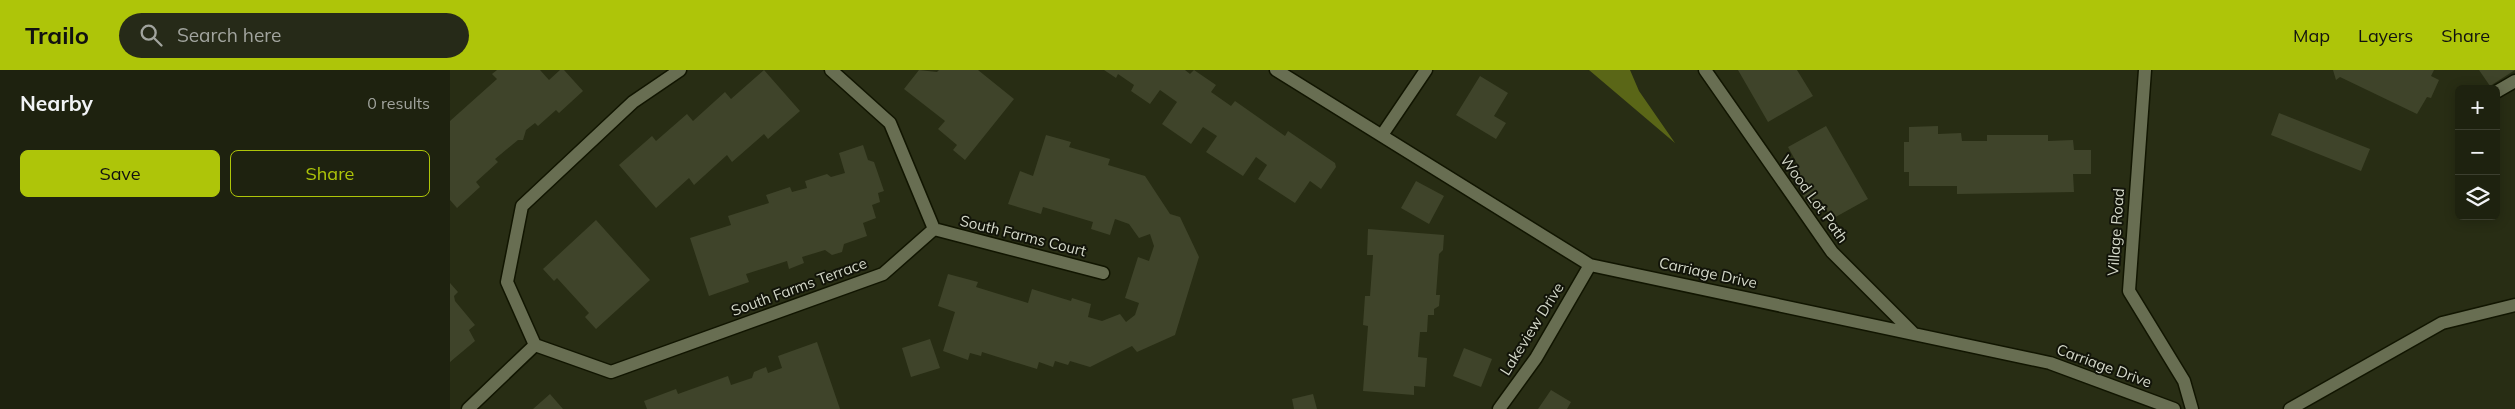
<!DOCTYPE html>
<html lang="en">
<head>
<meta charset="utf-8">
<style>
	body { margin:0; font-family:Mulish,sans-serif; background:#262a18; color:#f1f3f6 }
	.controls { position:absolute; right:15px; top:15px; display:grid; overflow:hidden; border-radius:8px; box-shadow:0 2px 12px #0003 }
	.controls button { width:45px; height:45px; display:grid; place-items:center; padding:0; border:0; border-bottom:1px solid #3c3f2f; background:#1e220f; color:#f1f3f6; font:25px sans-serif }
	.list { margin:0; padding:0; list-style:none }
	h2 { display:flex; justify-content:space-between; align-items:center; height:65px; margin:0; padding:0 20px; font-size:21px }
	h2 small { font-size:16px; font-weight:400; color:#a1a49e }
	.actions { display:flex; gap:10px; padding:15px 20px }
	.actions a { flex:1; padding:11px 0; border:1px solid #aec509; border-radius:8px; text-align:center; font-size:18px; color:#aec509 }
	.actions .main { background:#aec509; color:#111 }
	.icon { flex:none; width:28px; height:28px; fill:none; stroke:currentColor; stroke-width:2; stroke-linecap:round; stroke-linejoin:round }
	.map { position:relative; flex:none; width:2065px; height:339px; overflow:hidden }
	header { display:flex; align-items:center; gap:30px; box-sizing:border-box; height:70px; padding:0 25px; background:#aec509; color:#111 }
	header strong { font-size:24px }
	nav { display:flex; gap:28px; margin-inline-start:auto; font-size:18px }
	.search { width:350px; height:45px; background:#262a18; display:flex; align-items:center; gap:12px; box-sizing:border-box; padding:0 18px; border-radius:28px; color:#a1a49e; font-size:19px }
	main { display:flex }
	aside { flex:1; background:#1e220f }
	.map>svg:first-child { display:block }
	.water { fill:#5a6617 }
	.building { fill:#3f442a }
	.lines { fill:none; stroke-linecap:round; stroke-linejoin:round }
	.street-casing { stroke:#111500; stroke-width:15 }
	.street { stroke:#686e52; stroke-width:12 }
	.labels { text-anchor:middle; stroke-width:4; stroke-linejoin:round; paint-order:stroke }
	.street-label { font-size:15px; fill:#d4d8c9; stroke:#121409 }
</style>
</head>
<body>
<header>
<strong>Trailo</strong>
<div class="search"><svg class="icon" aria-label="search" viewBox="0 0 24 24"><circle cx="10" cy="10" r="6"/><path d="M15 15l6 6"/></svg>Search here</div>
<nav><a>Map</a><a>Layers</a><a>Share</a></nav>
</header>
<main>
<aside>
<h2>Nearby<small>0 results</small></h2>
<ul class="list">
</ul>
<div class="actions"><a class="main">Save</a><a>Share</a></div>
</aside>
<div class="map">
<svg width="2065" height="339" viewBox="0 0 2065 339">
	<rect width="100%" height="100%" fill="#282d14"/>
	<path class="water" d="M1139,0H1180L1189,21L1225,73Z"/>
	<path class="building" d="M47,0H90L99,10L110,0H114L133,21L109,43L106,40L88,56L85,53L76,60L73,70H68L45,89L48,92L26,112L30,117L7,138L0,130V51L47,9L42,4Z
		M314,0L350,41L318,69L314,64L282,92L277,85L244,115L239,108L206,138L169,95L202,66L206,71L237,44L243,51L275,22L281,29Z
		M469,0L487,2L489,0H528L564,29L515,90L503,80L507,75L488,59L495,51L454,19Z
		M654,0H735L740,4L744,0L766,15L761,22L781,36L785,31L835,66L838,61L885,93L886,97L871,119L860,111L845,133L808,109L817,95L806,87L793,106L756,82L767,66L753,57L741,74L712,54L727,32L710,20L700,34L681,21L684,15L668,4L666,8Z
		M1288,0H1347L1363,26L1318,52Z
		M1883,0H1984L1981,6L1989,10L1981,28L1977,27L1967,44L1890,7L1886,10Z
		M2029,0H2065L2040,16Z
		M1030,6L1058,23L1044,46L1056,53L1046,69L1006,45Z
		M1829,43L1920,79L1911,101L1821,65Z
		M1376,56L1418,129L1382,149L1372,132L1360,138L1340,102L1349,97L1338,77Z
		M1488,56V64L1511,63L1512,71H1537V65H1598V71L1623,70L1624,80H1641V104H1623L1624,122L1507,124V116H1459V102H1454V72H1459V57Z
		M596,65L621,72L619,77L660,89L658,95L695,106L720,144L730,147L749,187L725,265L687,282L682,276L640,297L620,291L618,295L605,291L603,297L589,292L587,299L532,282L531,286L520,283L518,290L493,281L505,242L488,236L498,204L528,212L526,217L578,233L582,219L621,231L622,228L641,234L638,247L652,251L670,244L676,252L685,245L689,233L675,228L688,187L699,191L704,176L700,164L689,168L679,154L665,149L660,165L641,159L643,152L593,137L591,144L558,134L570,101L583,106Z
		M413,75L418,90L424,92L434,121L428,123L430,132L422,135L426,148L413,153L417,166L394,174L392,182L382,185L375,180L352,187L354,193L339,199L337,191L296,204L299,212L259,226L240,168L281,155L278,146L319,133L316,125L340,117L342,122L357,118L355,111L377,104L381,107L395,103L389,83Z
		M966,111L994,126L979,154L951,138Z
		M146,150L200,210L146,259L135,247L139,243L107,208L104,211L93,199Z
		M918,159L994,165L993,180L989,184L986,225H990L989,236L984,239V245H978L977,262H970L968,287L977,288L975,317L964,316V325L913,321L918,256L913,255L915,226H920L923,185H917Z
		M0,213L8,222L4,226L5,231L25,255L19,260L25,271L0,292Z
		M480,269L490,298L461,307L452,278Z
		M367,272L390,339H197L194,331L226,319L228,324L278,306L281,315L302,308L304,302L316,297L318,303L332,298L328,286Z
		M1014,278L1042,289L1031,317L1003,306Z
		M1101,320L1121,332L1117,339H1088Z
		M100,324L113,339H83Z
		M863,324L867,339H844L842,329Z"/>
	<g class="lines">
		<g class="street-casing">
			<path id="street" d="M230,0L183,32L72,136L57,212L85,275L161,302L433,204L484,159L440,53L381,0
				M826,0L1140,195L1600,293L1724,339
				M1255,0L1382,182L1463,263
				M1695,0L1679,221L1734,311L1742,339
				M2046,22L2065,11
				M932,65L976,0
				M484,159L653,203
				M18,339L85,275
				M1049,339L1086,288L1140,195
				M1840,339L1992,253L2065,235"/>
		</g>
		<use href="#street" class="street"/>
	</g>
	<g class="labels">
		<g class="street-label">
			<text transform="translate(1364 129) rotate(54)" y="5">Wood Lot Path</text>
			<text transform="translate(1666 162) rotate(-86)" y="5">Village Road</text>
			<text transform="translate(573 166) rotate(14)" y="5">South Farms Court</text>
			<text transform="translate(1258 203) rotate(12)" y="5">Carriage Drive</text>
			<text transform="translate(349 217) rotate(-20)" y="5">South Farms Terrace</text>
			<text transform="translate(1082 259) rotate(-58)" y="5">Lakeview Drive</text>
			<text transform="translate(1654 296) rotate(20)" y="5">Carriage Drive</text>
		</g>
	</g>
</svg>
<div class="controls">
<button>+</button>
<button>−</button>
<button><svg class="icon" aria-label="layers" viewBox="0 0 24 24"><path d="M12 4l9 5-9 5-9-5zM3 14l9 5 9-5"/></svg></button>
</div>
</div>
</main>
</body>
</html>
